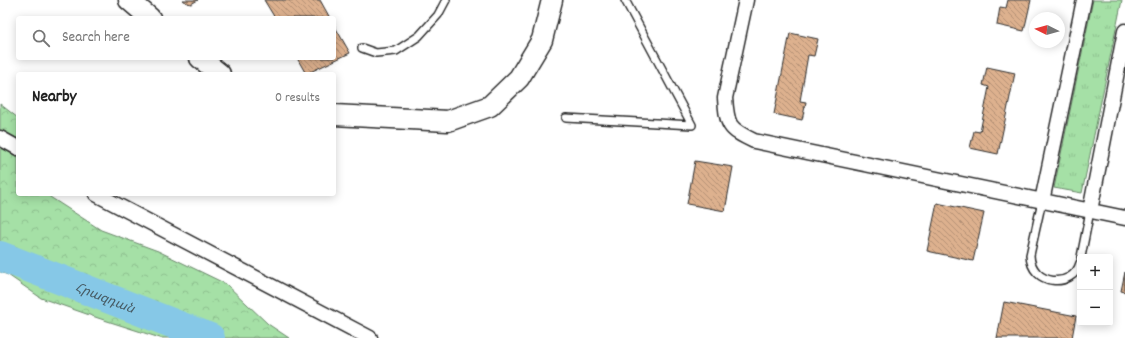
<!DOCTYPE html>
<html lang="en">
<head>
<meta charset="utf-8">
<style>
	body { margin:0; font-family:Dekko,"Noto Sans Armenian",sans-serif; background:#f6f6f6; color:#222 }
	.controls { position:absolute; right:12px; bottom:12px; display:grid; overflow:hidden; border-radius:4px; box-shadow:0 2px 10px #0003 }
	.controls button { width:36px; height:36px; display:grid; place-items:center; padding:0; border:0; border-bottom:1px solid #e0e0e0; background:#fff; color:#222; font:20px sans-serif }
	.compass { position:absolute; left:1029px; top:12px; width:36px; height:36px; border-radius:50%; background:#fff; box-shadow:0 2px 10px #0003; rotate:275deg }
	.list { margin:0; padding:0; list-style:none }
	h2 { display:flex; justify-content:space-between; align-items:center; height:52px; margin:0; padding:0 16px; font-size:17px }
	h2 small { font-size:13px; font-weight:400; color:#767676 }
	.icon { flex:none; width:22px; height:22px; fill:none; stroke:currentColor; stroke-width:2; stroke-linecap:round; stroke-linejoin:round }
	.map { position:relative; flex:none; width:1125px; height:338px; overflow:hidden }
	.search { position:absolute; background:#fff; box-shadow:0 2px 10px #0003; left:16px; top:16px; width:320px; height:44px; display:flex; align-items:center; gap:10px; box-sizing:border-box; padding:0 14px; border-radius:4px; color:#767676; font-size:15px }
	.panel { position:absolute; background:#fff; box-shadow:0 2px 10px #0003; left:16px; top:72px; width:320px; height:124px; border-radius:4px }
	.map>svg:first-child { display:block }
	.grass { fill:url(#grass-tufts); stroke:#688668 }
	.forest { fill:url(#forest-crowns); stroke:#688668 }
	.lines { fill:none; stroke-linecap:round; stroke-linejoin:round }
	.river { stroke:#86c8e7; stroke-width:30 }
	.building { fill:url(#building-back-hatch); stroke:#2b2b2b }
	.service-casing { stroke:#2b2b2b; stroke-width:10 }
	.minor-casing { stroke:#2b2b2b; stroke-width:17 }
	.secondary-casing { stroke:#2b2b2b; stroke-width:23 }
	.service { stroke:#fff; stroke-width:7 }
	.minor { stroke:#fff; stroke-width:14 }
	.secondary { stroke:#fff; stroke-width:20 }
	.labels { text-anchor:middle; stroke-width:4; stroke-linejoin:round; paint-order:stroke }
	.water-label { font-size:13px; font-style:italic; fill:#465a63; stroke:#fff }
</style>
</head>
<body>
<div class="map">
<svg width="1125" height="338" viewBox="0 0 1125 338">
	<defs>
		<pattern id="grass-tufts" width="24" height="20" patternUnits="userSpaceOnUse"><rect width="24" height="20" fill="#a5e0a6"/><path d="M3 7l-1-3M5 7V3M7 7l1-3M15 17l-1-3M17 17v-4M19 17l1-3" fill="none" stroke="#8ec08f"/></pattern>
		<pattern id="forest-crowns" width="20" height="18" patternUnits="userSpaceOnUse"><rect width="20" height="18" fill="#a5e0a6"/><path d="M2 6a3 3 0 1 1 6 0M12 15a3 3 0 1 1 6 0" fill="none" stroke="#8ec08f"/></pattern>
		<pattern id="building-back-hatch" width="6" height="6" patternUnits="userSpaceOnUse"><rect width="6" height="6" fill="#ddb18e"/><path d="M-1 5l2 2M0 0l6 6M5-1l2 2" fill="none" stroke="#b39074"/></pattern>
	</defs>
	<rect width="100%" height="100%" fill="#fff"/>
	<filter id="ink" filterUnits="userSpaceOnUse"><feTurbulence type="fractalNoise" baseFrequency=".025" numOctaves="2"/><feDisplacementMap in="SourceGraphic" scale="8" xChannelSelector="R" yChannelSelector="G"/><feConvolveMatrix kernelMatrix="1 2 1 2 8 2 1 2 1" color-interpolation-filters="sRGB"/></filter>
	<g filter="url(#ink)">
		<path class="grass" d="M1093,0H1122L1082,193L1054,188Z"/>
		<path class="forest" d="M0,104L18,118V194H48L50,197L101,230L158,251L226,284L268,324L289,338H160L98,318L41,298L8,275L0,272Z"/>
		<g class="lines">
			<path class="river" id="s1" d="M0,256L210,338"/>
		</g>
		<path class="building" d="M183,0H198L191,4L187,3Z
			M264,0H320L330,18H275Z
			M1008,0H1031L1024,31L997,25L1000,7L1006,8Z
			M334,25L350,53L306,74L297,58H334Z
			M790,33L818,39L814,56L808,55L800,101L806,102L802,120L774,114Z
			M987,67L1015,73L998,154L970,148L974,131L980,132L989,87L983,85Z
			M695,161L733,167L725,211L687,204Z
			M937,203L984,213L973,261L927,251Z
			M1125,272V292L1121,291Z
			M1004,302L1076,316L1072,338H997Z"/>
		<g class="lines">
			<g class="service-casing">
				<path id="service" d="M362,48L376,53L396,51L419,36L438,15L446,0
					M566,118L692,125L625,0
					M1042,201L1030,255C1031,286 1073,289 1080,263
					M1081,257L1090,211"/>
			</g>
			<g class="minor-casing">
				<path id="minor" d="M746,0L725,98C727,125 728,129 754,141L1125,218
					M0,138L18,148
					M96,194L370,338
					M1042,201L1084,0
					M1090,211L1125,31"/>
			</g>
			<g class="secondary-casing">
				<path id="secondary" d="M129,0L150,18
					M200,58L220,74
					M334,115L448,121L490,106L519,78L542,40L552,0"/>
			</g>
			<use href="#service" class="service"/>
			<use href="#minor" class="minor"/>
			<use href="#secondary" class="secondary"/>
		</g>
	</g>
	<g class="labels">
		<g class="water-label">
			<text dy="5" stroke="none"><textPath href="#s1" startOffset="113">Հրազդան</textPath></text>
		</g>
	</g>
</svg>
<div class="controls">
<button>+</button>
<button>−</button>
</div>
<svg class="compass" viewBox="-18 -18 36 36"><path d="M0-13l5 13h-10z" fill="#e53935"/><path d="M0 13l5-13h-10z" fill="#767676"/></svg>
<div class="search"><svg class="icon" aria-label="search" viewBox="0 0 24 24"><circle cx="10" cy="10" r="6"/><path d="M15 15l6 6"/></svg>Search here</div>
<section class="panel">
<h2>Nearby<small>0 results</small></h2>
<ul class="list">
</ul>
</section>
</div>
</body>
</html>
